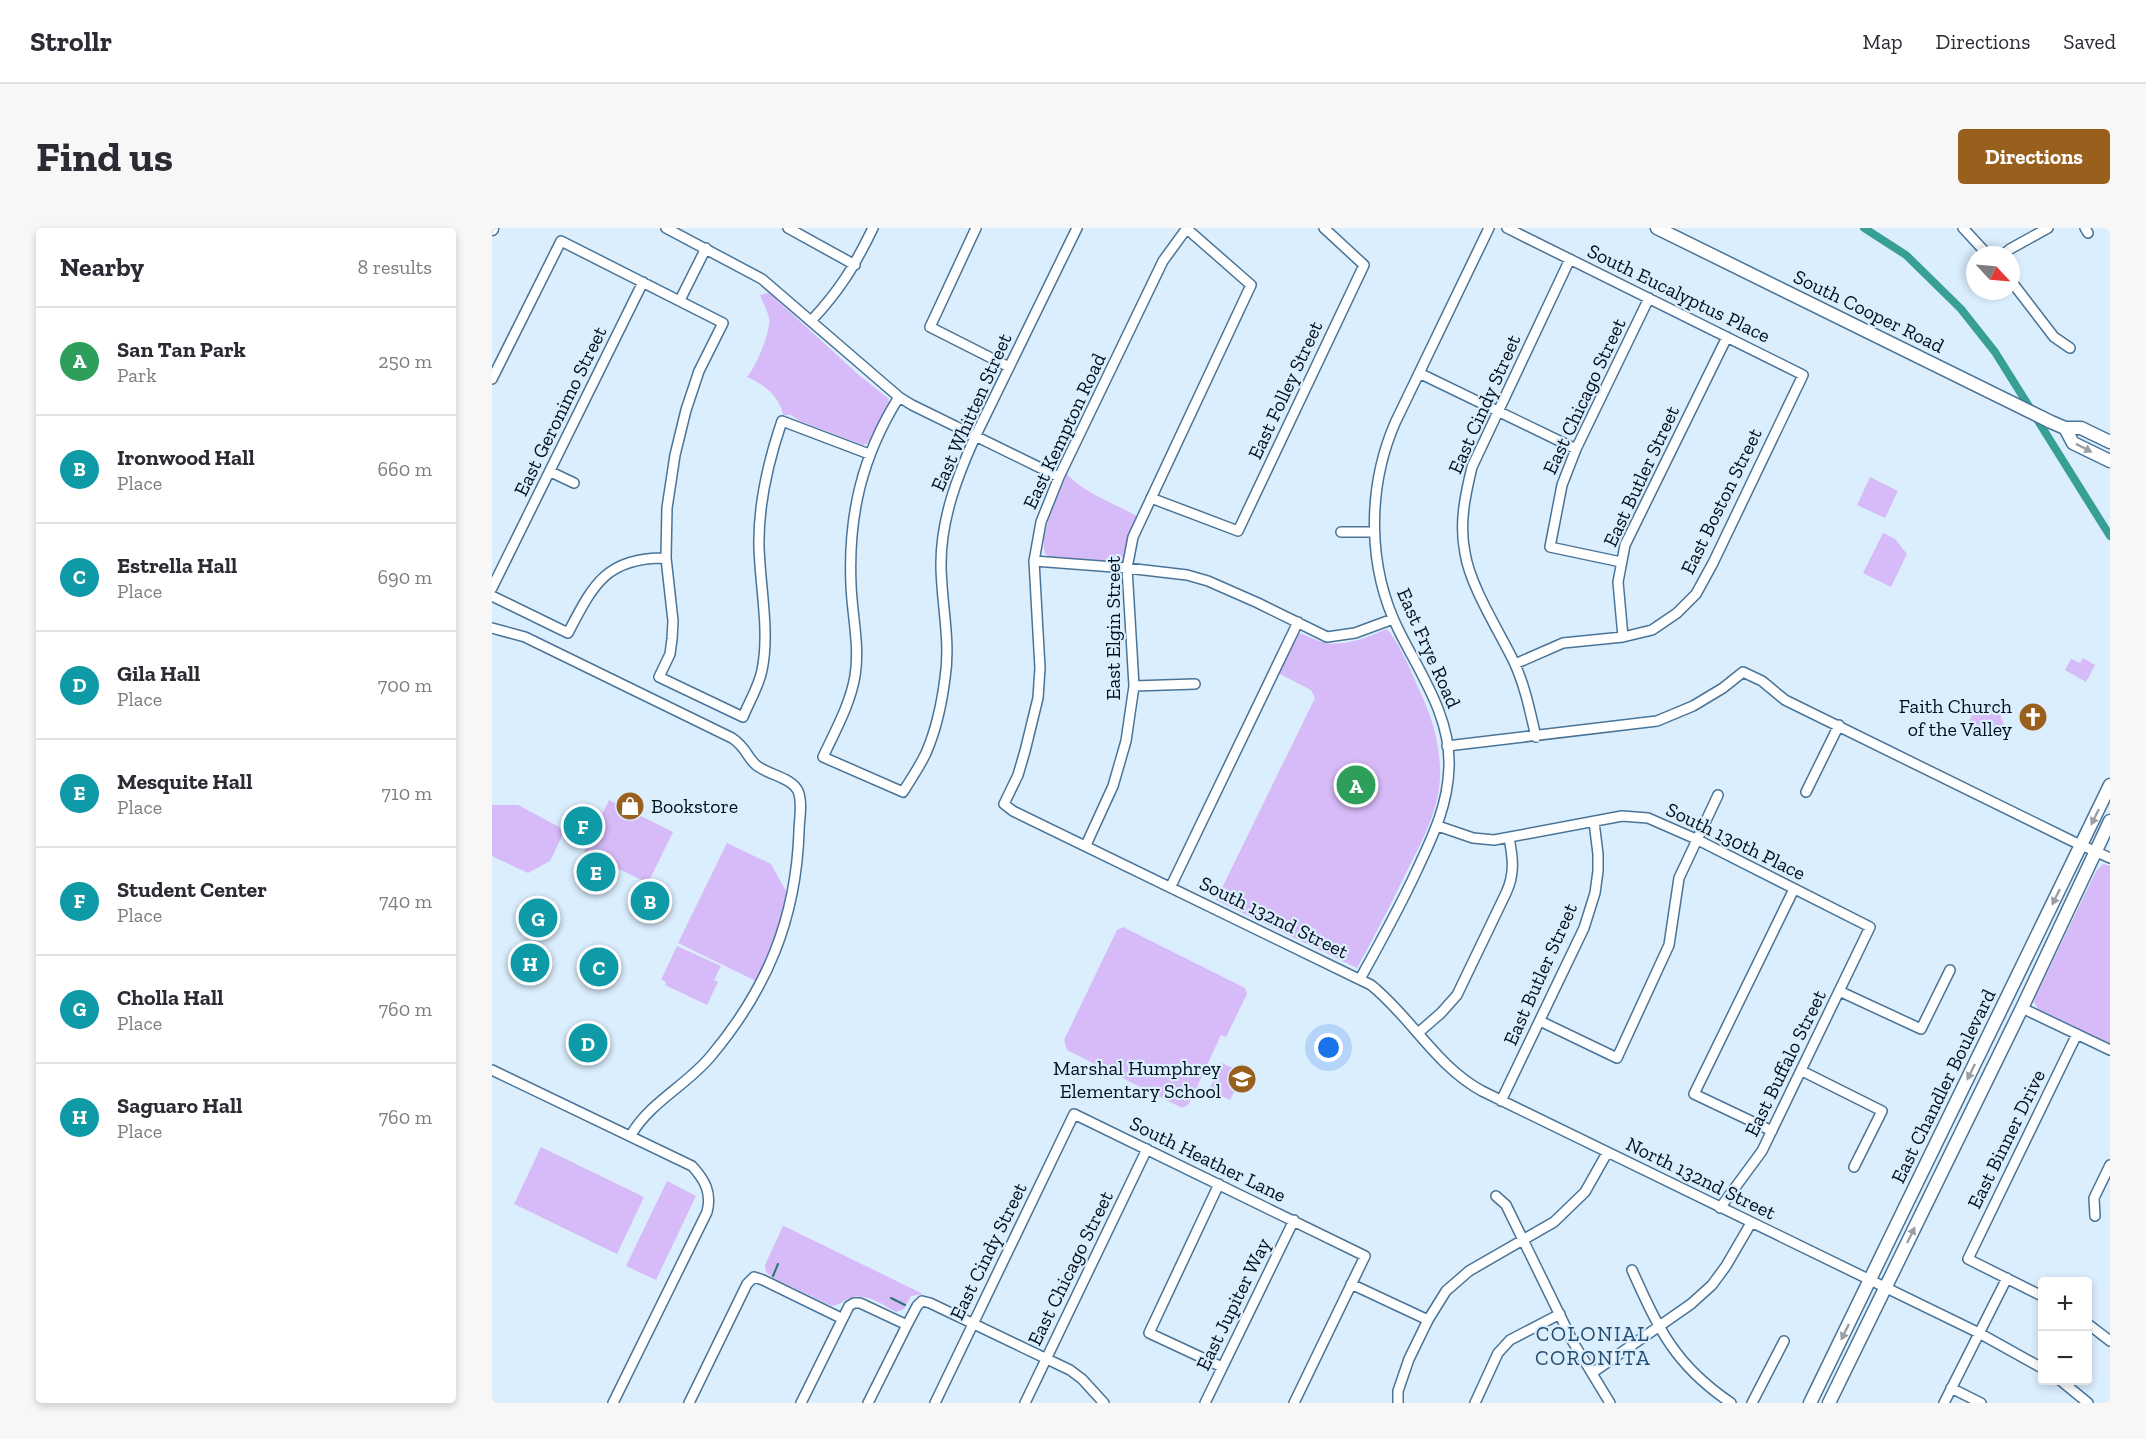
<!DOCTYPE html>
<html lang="en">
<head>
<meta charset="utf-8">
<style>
	body { margin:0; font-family:"Zilla Slab",serif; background:#f7f7f7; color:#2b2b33 }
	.controls { position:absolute; right:18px; bottom:18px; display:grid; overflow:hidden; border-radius:6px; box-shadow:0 3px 9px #0003 }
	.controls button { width:54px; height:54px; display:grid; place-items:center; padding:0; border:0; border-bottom:2px solid #e1e1e2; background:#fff; color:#2b2b33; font:30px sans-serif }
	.compass { position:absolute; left:1474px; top:18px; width:54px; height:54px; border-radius:50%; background:#fff; box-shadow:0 3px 9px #0003; rotate:116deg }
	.you { position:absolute; left:837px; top:820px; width:21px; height:21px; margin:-15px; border:4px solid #fff; border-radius:50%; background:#1a73e8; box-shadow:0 0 0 9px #1a73e833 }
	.badge { display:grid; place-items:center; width:39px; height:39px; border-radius:50%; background:#99601d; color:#fff; font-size:20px; font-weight:700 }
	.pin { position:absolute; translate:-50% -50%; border:3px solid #fff; box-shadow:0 2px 6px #0006 }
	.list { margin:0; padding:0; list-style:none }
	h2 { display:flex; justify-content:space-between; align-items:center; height:78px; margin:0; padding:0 24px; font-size:26px }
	h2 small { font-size:20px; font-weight:400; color:#7c7c81 }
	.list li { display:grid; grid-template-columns:39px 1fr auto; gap:18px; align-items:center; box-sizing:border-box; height:108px; padding:0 24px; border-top:2px solid #e1e1e2 }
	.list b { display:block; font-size:22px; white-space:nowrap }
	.list p { margin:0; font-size:20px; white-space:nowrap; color:#7c7c81 }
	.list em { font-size:20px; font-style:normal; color:#7c7c81 }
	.map { position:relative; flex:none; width:1618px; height:1175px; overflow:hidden; border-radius:6px }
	header { display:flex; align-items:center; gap:36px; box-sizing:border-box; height:84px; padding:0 30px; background:#fff; border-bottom:2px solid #e1e1e2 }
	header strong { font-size:28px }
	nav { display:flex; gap:33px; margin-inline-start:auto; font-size:21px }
	.intro { display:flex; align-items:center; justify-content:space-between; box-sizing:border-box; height:144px; padding:0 36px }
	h1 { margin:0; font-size:42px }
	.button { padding:15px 27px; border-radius:6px; background:#99601d; color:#fff; font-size:21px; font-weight:700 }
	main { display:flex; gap:36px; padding:0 36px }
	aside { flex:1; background:#fff; border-radius:6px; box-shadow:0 3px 9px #0003 }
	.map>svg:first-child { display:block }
	.green { fill:#d7bbf8 }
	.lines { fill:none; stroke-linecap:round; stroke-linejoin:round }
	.stream { stroke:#287470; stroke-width:2 }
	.canal { stroke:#389f94; stroke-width:8 }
	.minor-casing { stroke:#4a7497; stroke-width:12 }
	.major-casing { stroke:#4a7497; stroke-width:15 }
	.minor { stroke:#fff; stroke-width:9 }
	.major { stroke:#fff; stroke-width:12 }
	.oneway { fill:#9a9fa5 }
	.labels { text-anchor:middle; stroke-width:4.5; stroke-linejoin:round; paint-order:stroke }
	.street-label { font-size:20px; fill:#02101d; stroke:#dbeefe }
	.poi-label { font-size:20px; fill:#02101d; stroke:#dbeefe; text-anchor:end }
	.neighbourhood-label { font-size:21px; letter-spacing:1.5px; fill:#244d6f; stroke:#dbeefe }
</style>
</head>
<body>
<header>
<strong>Strollr</strong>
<nav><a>Map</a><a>Directions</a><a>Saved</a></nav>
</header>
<div class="intro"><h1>Find us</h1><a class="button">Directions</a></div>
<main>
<aside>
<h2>Nearby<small>8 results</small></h2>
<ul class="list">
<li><span class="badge" style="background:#2e9e5b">A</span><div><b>San Tan Park</b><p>Park</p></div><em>250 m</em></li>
<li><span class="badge" style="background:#0f9aa8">B</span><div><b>Ironwood Hall</b><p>Place</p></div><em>660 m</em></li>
<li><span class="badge" style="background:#0f9aa8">C</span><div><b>Estrella Hall</b><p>Place</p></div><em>690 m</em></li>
<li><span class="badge" style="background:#0f9aa8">D</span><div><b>Gila Hall</b><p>Place</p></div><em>700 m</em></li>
<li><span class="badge" style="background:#0f9aa8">E</span><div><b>Mesquite Hall</b><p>Place</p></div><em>710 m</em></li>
<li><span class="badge" style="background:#0f9aa8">F</span><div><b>Student Center</b><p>Place</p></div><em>740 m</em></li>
<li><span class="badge" style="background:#0f9aa8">G</span><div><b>Cholla Hall</b><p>Place</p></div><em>760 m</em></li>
<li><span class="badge" style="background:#0f9aa8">H</span><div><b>Saguaro Hall</b><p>Place</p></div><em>760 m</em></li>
</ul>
</aside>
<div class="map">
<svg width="1618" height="1175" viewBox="0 0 1618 1175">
	<rect width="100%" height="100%" fill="#dbeefe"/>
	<path class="green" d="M277,65L368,148L396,170L397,175L376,215L371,217L308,193L299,187H291C288,168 271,156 255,149C264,139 279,103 277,90C275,82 271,74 268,67Z
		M575,246C593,266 622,275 645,288L636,308L631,335L559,329L554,327C545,310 567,264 575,246Z
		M1378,249L1406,263L1393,290L1365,277Z
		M1391,305L1403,311L1415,326L1399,359L1371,345Z
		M895,401C908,417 917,438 925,457C938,484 947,510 948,540C950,578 930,613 913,647C898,678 882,709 865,740L724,672L823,470L819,462L786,445L807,405C816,408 825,413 834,415C855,418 876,409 895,401Z
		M1591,430L1603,437L1594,454L1573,442L1579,431L1588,435Z
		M1504,474L1512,497L1506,510L1476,495L1483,481Z
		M117,572L181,604L156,655L92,624Z
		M0,577H26L73,602L58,633L36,645L0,628Z
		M235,615L279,636L300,674L268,755L186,715Z
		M1611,636L1618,638V816L1546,781L1542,774L1543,770L1604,643Z
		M631,699L753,760L755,766L734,809L729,807L697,876L690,880L575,822L572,812L625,702Z
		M185,718L229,738L222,752L226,754L215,777L173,757L174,754L169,752Z
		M730,835L752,845L738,872L717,862Z
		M49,919L152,969L125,1026L22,976Z
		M175,953L204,968L164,1052L134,1038Z
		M291,998H292L431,1066L419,1068L412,1081L404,1084C391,1077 374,1064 358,1070C350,1073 350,1076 340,1078L281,1050L274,1044L273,1037Z"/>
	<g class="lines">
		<path class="stream" d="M281,1048L286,1036
			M399,1070L413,1077"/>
		<path class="canal" d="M1372,0L1414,27L1469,81L1503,124L1618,308"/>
		<g class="minor-casing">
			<path id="minor" d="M174,0L270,51L407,169L420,177L567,249
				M296,0L363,37
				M484,0L438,99L517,139
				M695,0L671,33L567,249L549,294L542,333L548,440L546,470L533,523L526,547L512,576L521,583L879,757C919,789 944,838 990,863L1487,1105L1550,1140
				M1015,0L1311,147L1221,335L1204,366L1185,385L1160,402L1131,409L1071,415L1023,436
				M1471,0L1496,27
				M1593,0L1596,5
				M1511,27L1518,21L1556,0
				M1519,53L1562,109L1578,120
				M188,72L214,20
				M319,93C348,62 362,39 381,0
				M927,145L1084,221
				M0,151L69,13L231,95L207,143L194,182L183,227L175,280L174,330L181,393L180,411L178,426L167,449L251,489C257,474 267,458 270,442C278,404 268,358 267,319C266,275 276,234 290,193L377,226
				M407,169C370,228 356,287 359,357C360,387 368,418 363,448C358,477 343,503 331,529L411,564C419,551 428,538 434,525C444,502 450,474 453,450C459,412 449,374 449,336C449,291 465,249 483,209L585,0
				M59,244L82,255
				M659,270L746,303L872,37L832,0
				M849,304H882
				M542,333L635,340L695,347L716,353L766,375L835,409L863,405L901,391
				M1129,334L1058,319L1070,257L1084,221L1157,70
				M0,360L151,54
				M0,368L76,405C101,357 114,329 174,330
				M0,400L33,409L240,510C254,519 254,528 264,537C276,547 299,549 306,563C311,575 307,592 307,604C304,691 275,761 219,828C194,858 158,874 139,907
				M1131,409L1126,354L1133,317L1235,109
				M642,458L703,456
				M1044,509C1038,483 1033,458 1022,434C1007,403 978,358 973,325C967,296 973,268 980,239L1078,31
				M955,518L1165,493L1201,478L1231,460L1251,444L1270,453L1293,472L1580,613L1618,630
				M1314,564L1347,497
				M946,598L981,610L1002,612L1130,588L1156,590L1204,611L1378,699L1270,923L1228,980
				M594,617L621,558L634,513L642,458L635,340L641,309L759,57L694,0
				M679,658L806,394
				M868,751C888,715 908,679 925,642C941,608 956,577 957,539C959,489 928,445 907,403C875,339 875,260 903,195L997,0
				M1347,763L1429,801L1458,742
				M1530,780L1618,822
				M1048,793L1125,830L1177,717L1187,650L1226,567
				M926,805L949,785L965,767L1014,665C1023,646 1021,630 1017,610
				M0,842L200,938C213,952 220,965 215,984L121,1175
				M1310,843L1390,883L1362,939
				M1009,873L1092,700L1103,665L1106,643V626L1102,594
				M1280,903L1202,866L1302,661
				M727,956L657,1105L730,1139
				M1004,968L1014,977L1081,1114L1118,1175
				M1603,988L1602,970L1618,937
				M1140,1042C1167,1102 1183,1137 1239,1175
				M859,1056L936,1092
				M1550,1068L1476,1031L1585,806
				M1596,1096L1618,1113
				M1100,1145L1199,1076L1220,1057L1234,1038L1259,995
				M1568,1152L1596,1175
				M1459,1160L1489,1175
				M197,1175L255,1056L262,1049L271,1052L349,1090
				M309,1175L357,1078L362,1075H368L415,1097
				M376,1175L415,1097L425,1078L430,1073L438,1075L578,1142L590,1151L612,1175
				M443,1175L582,886L873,1028L802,1175
				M533,1175L655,921
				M713,1175L802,992
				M906,1175V1163L917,1131L936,1092L954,1063L977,1043L1062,994L1093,964L1115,925
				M983,1175L1006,1125L1018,1112L1068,1086
				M1260,1175L1292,1113
				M1452,1175L1515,1050"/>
		</g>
		<g class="major-casing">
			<path id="major" d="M1165,0L1559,194L1573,200H1589L1618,214
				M0,1V0
				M1573,200L1581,215L1618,233
				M1318,1175L1618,557
				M1337,1175L1530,780L1618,593"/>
		</g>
		<use href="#minor" class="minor"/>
		<use href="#major" class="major"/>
	</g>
	<defs><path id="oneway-solid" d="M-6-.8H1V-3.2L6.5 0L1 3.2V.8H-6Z" transform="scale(1.5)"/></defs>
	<g class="oneway">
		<use href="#oneway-solid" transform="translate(1592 220) rotate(27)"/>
		<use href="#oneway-solid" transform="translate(1603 589) rotate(116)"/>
		<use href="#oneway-solid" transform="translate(1564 669) rotate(116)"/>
		<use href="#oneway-solid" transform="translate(1479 844) rotate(116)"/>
		<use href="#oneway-solid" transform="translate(1419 1007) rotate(-64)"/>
		<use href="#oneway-solid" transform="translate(1353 1104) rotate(116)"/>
	</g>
	<defs>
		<g id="church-disc" transform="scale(1.5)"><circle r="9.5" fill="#99601d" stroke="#dbeefe"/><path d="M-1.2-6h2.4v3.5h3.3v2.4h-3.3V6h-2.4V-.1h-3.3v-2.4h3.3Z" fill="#fff"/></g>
		<g id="shop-disc" transform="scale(1.5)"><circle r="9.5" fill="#99601d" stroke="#dbeefe"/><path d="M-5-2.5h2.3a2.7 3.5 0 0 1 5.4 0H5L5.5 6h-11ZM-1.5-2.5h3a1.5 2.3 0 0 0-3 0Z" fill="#fff"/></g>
		<g id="school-disc" transform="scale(1.5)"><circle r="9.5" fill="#99601d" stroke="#dbeefe"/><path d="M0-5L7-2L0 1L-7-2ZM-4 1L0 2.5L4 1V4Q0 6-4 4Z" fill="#fff"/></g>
	</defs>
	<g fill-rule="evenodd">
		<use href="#church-disc" x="1541" y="489"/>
		<use href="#shop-disc" x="138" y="578"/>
		<use href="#school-disc" x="750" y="851"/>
	</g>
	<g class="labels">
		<g class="street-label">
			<text transform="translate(1187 65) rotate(26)" y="7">South Eucalyptus Place</text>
			<text transform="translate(1377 83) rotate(26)" y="7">South Cooper Road</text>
			<text transform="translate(793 162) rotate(-65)" y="7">East Folley Street</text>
			<text transform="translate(1092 168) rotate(-65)" y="7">East Chicago Street</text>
			<text transform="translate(992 176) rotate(-66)" y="7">East Cindy Street</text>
			<text transform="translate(68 183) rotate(-64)" y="7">East Geronimo Street</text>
			<text transform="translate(479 184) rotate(-66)" y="7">East Whitten Street</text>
			<text transform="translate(572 203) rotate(-65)" y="7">East Kempton Road</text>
			<text transform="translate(1149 248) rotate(-65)" y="7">East Butler Street</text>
			<text transform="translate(1229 273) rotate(-64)" y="7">East Boston Street</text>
			<text transform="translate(621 400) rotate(-90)" y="7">East Elgin Street</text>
			<text transform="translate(937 420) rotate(66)" y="7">East Frye Road</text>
			<text transform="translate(1244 613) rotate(26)" y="7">South 130th Place</text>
			<text transform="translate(782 689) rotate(26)" y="7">South 132nd Street</text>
			<text transform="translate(1048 746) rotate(-66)" y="7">East Butler Street</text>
			<text transform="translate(1293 835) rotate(-64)" y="7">East Buffalo Street</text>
			<text transform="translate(1451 858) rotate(-64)" y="7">East Chandler Boulevard</text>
			<text transform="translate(1514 911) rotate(-64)" y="7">East Binner Drive</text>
			<text transform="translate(716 931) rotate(26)" y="7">South Heather Lane</text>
			<text transform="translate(1209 950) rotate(26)" y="7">North 132nd Street</text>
			<text transform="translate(496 1023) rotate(-64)" y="7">East Cindy Street</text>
			<text transform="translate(578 1040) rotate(-64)" y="7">East Chicago Street</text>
			<text transform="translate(741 1076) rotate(-64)" y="7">East Jupiter Way</text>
		</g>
		<g class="poi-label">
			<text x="1520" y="485">Faith Church<tspan x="1520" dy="23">of the Valley</tspan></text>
			<text x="159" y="585" text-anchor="start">Bookstore</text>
			<text x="729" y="847">Marshal Humphrey<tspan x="729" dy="23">Elementary School</tspan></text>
		</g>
		<g class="neighbourhood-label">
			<text x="1101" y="1113">COLONIAL<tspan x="1101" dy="24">CORONITA</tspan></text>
		</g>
	</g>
</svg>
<div class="controls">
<button>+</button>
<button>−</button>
</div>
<svg class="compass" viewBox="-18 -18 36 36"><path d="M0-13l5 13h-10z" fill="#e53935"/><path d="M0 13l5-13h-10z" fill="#7c7c81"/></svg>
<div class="you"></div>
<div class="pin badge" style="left:864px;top:557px;background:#2e9e5b">A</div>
<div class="pin badge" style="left:158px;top:673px;background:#0f9aa8">B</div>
<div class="pin badge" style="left:107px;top:739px;background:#0f9aa8">C</div>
<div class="pin badge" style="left:96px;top:815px;background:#0f9aa8">D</div>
<div class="pin badge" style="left:104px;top:644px;background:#0f9aa8">E</div>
<div class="pin badge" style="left:91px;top:598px;background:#0f9aa8">F</div>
<div class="pin badge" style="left:46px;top:690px;background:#0f9aa8">G</div>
<div class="pin badge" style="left:38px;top:735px;background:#0f9aa8">H</div>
</div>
</main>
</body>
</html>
